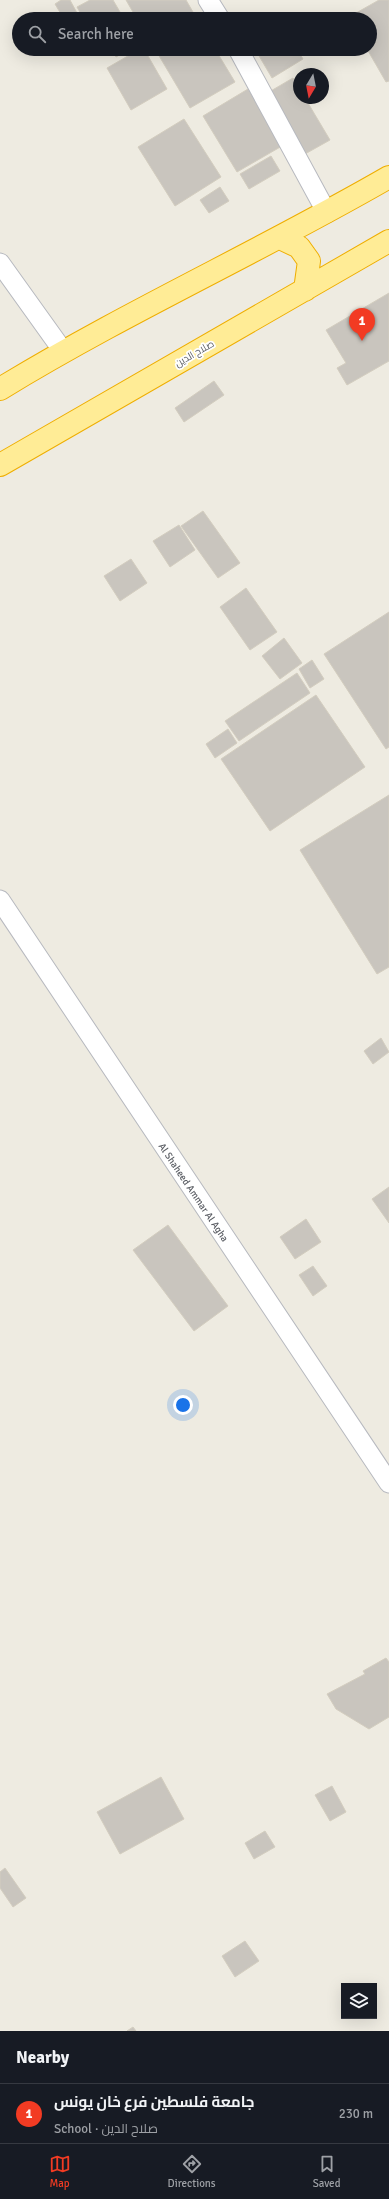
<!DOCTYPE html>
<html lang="en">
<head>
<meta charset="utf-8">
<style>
	body { margin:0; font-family:Signika,Cairo,sans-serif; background:#242831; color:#f1f3f6 }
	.controls { position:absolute; right:12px; bottom:12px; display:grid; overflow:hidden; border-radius:0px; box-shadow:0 4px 16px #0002 }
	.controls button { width:36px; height:36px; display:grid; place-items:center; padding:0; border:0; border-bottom:1px solid #363941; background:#171b24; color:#f1f3f6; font:20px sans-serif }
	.compass { position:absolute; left:293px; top:68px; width:36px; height:36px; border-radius:50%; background:#171b24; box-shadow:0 4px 16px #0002; rotate:190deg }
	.you { position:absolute; left:183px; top:1405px; width:14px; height:14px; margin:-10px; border:3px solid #fff; border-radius:50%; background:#1a73e8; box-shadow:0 0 0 6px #1a73e833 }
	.badge { display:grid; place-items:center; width:26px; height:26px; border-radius:50%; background:#f23b23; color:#fff; font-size:13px; font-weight:700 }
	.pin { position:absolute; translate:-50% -33px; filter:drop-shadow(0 1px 2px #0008) }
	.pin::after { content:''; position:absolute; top:21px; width:14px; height:12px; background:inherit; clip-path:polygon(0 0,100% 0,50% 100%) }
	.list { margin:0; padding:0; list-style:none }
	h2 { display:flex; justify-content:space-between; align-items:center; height:52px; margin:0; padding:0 16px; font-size:17px }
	h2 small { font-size:13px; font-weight:400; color:#9ea1a6 }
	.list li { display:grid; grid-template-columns:26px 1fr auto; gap:12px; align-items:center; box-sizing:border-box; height:60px; padding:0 16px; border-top:1px solid #363941 }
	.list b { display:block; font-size:15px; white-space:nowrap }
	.list p { margin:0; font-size:13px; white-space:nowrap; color:#9ea1a6 }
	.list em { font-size:13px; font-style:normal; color:#9ea1a6 }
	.icon { flex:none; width:22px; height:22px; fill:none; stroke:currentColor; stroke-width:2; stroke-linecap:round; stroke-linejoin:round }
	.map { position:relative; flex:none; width:389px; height:2031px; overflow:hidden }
	.search { position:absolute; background:#171b24; box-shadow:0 4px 16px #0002; left:12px; right:12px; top:12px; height:44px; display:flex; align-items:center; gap:10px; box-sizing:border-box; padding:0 14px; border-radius:22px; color:#9ea1a6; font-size:15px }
	.sheet { height:112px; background:#171b24 }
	nav { display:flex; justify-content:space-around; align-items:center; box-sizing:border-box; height:56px; border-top:1px solid #363941; background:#171b24; font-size:11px; color:#9ea1a6 }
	nav a { display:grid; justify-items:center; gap:2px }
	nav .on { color:#f23b23 }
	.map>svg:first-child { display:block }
	.building { fill:#c9c5be; stroke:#d3cdbf }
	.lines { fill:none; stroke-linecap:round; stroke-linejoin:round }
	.service-casing { stroke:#b7b9bf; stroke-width:21 }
	.trunk-casing { stroke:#efae00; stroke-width:24 }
	.service { stroke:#fff; stroke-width:19 }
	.trunk { stroke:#ffec96; stroke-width:22 }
	.labels { text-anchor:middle; stroke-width:3.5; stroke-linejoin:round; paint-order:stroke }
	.street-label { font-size:10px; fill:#5a5d63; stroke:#fff }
</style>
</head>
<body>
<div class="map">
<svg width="389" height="2031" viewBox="0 0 389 2031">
	<rect width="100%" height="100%" fill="#eeebe1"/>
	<path class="building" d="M61,0H70L77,13L64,19L55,4Z
		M90,0H113L120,12L108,19H84L77,7Z
		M126,0H186L197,19H137Z
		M379,0H389V81L386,82L367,49H370V19H350L349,17Z
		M112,49H130L116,57Z
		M140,49H144L167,89L131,110L107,68Z
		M155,49H215L235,82L190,108Z
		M255,49H297L303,59L272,78Z
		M293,78L299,88V98H305L330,140L305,154L269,92Z
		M248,89L282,146L237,172L203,116Z
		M184,119L221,177L175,206L138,147Z
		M271,156L280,171L249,189L240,174Z
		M220,187L229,201L209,213L200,200Z
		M389,293V361L347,385L337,368L346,363L326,330Z
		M214,381L224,395L184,422L175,408Z
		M203,511L240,563L218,578L181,526Z
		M179,525L195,550L170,567L153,541Z
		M131,559L147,583L120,601L104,576Z
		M246,588L277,632L250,650L220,607Z
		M389,612V747L386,749L324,654Z
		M284,638L302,663L280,679L262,656Z
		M312,660L324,679L310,688L299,669Z
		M297,673L310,693L239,741L225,721Z
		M316,695L365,767L270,831L221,759Z
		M228,729L237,743L215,758L206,744Z
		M389,795V967L377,974L300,850Z
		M381,1038L389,1052L373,1064L364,1051Z
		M389,1187V1223L372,1199Z
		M306,1219L321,1242L295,1259L280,1237Z
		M168,1225L228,1306L194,1331L133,1250Z
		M313,1266L327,1286L313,1296L299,1275Z
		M386,1658L389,1662V1717L369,1729L336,1709L327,1694L365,1674L363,1671Z
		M161,1777L184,1819L120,1854L97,1812Z
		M332,1786L346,1812L330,1821L315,1795Z
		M265,1831L275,1847L254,1859L245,1843Z
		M5,1868L26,1898L13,1907L0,1888V1872Z
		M245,1941L259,1961L235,1977L222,1956Z
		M133,2027L136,2031H127Z"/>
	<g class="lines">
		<g class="service-casing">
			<path id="service" d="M208,0L220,19
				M238,49L327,213
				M0,263L63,351
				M0,900L389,1483"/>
		</g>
		<g class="trunk-casing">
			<path id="trunk" d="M280,238L299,247L309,261L305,290
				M0,389C126,312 261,251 389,177
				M0,465L389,241"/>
		</g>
		<use href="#service" class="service"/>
		<use href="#trunk" class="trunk"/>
	</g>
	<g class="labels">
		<g class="street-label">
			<text transform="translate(194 353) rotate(-30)" y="4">صلاح الدين</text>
			<text transform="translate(194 1192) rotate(56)" y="4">Al Shaheed Ammar Al Agha</text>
		</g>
	</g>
</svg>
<div class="controls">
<button><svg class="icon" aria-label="layers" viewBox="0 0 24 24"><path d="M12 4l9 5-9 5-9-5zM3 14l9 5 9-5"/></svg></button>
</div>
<svg class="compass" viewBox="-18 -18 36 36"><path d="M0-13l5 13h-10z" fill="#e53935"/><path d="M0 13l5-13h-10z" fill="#9ea1a6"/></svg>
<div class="you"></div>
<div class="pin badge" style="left:362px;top:341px">1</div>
<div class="search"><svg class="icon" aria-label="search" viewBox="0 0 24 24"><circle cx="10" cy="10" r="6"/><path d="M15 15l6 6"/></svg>Search here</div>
</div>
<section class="sheet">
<h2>Nearby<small></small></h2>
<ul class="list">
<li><span class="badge">1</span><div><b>جامعة فلسطين فرع خان يونس</b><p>School · صلاح الدين</p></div><em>230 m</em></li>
</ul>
</section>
<nav>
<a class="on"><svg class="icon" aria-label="map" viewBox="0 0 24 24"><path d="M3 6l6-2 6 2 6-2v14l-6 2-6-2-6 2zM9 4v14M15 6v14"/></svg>Map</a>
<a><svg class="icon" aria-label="directions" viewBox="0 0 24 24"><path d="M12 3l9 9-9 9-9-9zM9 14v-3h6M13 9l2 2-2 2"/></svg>Directions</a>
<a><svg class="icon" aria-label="saved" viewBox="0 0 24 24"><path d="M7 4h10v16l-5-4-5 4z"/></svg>Saved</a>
</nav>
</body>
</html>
